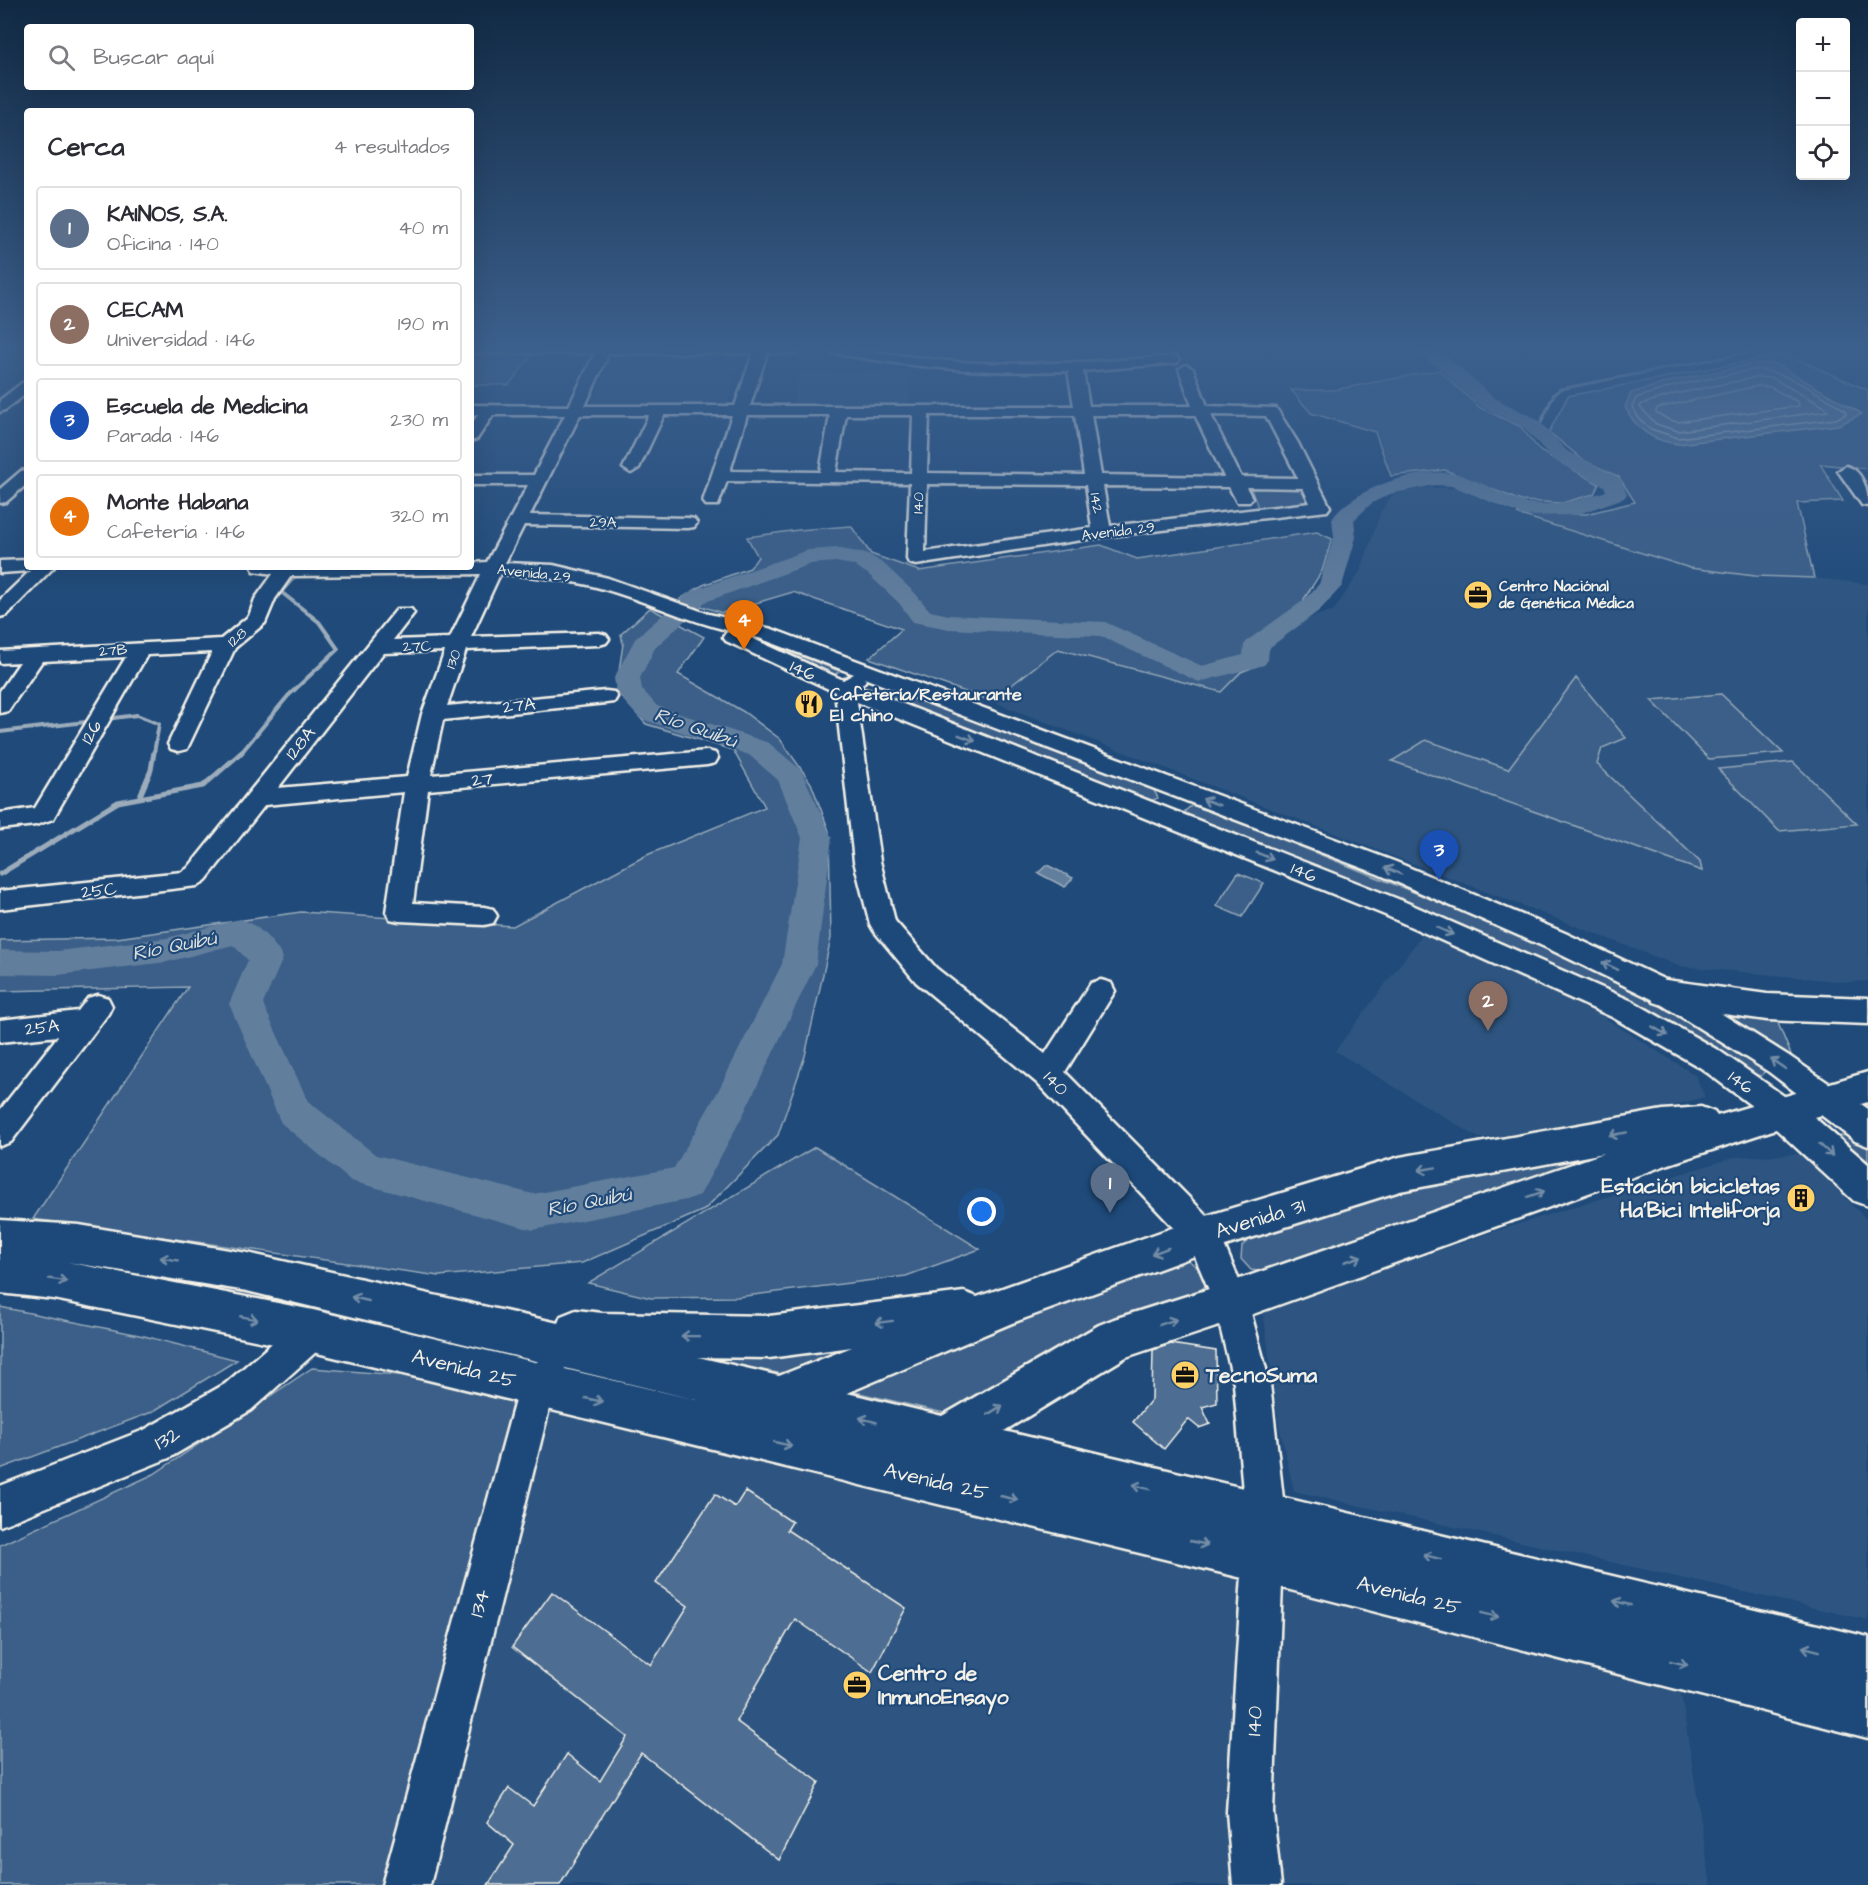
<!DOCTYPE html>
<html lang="es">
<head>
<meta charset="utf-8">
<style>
	body { margin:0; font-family:"Architects Daughter",sans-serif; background:#f7f7f7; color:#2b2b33 }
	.controls { position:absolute; right:18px; top:18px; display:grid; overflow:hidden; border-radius:6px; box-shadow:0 6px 24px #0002 }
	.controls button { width:54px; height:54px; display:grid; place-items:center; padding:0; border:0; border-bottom:2px solid #e1e1e2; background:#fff; color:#2b2b33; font:30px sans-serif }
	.you { position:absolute; left:982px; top:1212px; width:21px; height:21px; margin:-15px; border:4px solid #fff; border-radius:50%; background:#1a73e8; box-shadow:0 0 0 9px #1a73e833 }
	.badge { display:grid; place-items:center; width:39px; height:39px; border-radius:50%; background:#1a73e8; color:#fff; font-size:20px; font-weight:700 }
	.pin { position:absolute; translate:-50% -50px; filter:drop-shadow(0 2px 3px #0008) }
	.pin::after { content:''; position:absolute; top:32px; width:21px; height:18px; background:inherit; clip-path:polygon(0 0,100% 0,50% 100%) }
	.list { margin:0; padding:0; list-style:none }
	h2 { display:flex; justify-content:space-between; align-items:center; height:78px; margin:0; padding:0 24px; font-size:26px }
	h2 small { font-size:20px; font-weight:400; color:#7c7c81 }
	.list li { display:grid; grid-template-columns:39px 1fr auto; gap:18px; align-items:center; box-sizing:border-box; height:84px; margin:0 12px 12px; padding:0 12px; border:2px solid #e1e1e2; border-radius:6px }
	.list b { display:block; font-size:22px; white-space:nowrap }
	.list p { margin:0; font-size:20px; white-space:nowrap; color:#7c7c81 }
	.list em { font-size:20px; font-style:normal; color:#7c7c81 }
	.icon { flex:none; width:33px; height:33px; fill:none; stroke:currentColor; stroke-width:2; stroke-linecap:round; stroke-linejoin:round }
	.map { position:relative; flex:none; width:1868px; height:1885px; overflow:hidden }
	.search { position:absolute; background:#fff; box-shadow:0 6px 24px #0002; left:24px; top:24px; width:450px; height:66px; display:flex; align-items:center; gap:15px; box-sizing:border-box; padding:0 21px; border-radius:6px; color:#7c7c81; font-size:22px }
	.panel { position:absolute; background:#fff; box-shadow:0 6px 24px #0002; left:24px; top:108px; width:450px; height:462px; border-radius:6px }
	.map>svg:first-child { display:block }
	.built { fill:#2d5581 }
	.green { fill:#3a5f88; stroke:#97a8b8; stroke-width:1.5 }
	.water { fill:#627e9d; stroke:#9cacbb; stroke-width:1.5 }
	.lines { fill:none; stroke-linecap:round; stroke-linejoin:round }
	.shore { stroke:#bac3ca; stroke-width:1.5 }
	.stream-far2 { stroke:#9cacbb; stroke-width:3 }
	.stream-far1 { stroke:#9cacbb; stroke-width:4 }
	.stream { stroke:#9cacbb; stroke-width:5 }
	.river { fill:#627e9d; fill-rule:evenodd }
	.building { fill:#4d6e92; stroke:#f4f1e8; stroke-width:1.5 }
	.minor-casing { stroke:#f4f1e8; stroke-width:5 }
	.major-casing { stroke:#f4f1e8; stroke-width:5 }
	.minor { fill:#1f4a7a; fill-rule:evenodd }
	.major { fill:#1f4a7a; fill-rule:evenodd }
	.oneway { stroke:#748da6 }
	.labels { text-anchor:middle; stroke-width:4.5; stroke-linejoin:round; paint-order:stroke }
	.far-street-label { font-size:15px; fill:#f4f1e8; stroke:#1f4a7a }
	.far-poi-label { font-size:15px; font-weight:bold; fill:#f4f1e8; stroke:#1f4a7a; text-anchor:start }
	.street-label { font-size:18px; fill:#f4f1e8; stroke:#1f4a7a }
	.poi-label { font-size:18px; font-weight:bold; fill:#f4f1e8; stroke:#1f4a7a; text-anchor:start }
	.water-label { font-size:20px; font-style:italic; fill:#dee0dd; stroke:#1f4a7a }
	.near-poi-label { font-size:21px; font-weight:bold; fill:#f4f1e8; stroke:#1f4a7a; text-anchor:start }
	.near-street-label { font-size:21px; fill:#f4f1e8; stroke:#1f4a7a }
</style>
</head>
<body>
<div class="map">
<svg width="1868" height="1885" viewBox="0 0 1868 1885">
	<rect width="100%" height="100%" fill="#1f4a7a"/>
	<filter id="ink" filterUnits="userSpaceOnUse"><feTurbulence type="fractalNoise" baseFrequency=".0167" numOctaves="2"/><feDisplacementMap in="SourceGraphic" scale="12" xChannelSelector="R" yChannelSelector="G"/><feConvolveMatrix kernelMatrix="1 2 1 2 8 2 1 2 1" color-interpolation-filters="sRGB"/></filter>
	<g filter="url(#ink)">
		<path class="built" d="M614,354H742L728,405L591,404Z
			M800,372H911L909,408H792Z
			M1419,488H1456L1517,514L1755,576L1814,578L1868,584V981L1847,982L1679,966L991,701L1058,649L1221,692L1241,672L1264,663L1270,644L1300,621L1334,610L1361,570L1381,511L1392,495Z
			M1425,931L1594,1011L1695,1075L1705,1097L1589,1128L1479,1138L1335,1051Z
			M1801,1154L1868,1221V1620L1294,1491L1279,1426L1263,1310L1493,1232L1735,1157Z
			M537,1386L1676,1662L1711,1885H406Z"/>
		<path class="green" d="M471,352H534L509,385H471Z
			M1785,354L1868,390V469L1820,464L1843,501L1797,503L1814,578L1755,576L1690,568L1517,514H1586L1635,502L1619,477L1583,460L1549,432L1568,396Z
			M1439,370L1479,407L1521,427L1540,451L1599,484L1594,494L1562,503L1521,501L1445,470L1391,476L1375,432L1311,413L1291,390H1334Z
			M1250,486L1300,487L1310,504L1259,510Z
			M851,526L871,554L919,571L1101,545L1137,559L1317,532L1332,539L1322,571L1304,599L1300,621L1270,644L1264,663L1241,672L1221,692L1058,649L991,701L869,658L902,629L793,592L722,613L680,599L703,585L750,568L758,557L747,537L798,530Z
			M650,608L704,637L678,674L744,712L780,739L811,783L829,831L831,938L805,1056L778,1135L704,1210L582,1263L439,1276L33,1219L188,987L0,991V940L117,938L301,912L513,926L647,855L765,807L733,750L646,724L616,691L623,644L621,634Z
			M766,646H773L839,671L835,675L827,676Z
			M1576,678L1626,738L1602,748L1597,764L1700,862L1702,871L1392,761L1426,740L1508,769Z
			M875,685H884L1152,787L1158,798L1151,801L1141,800L873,695L869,690Z
			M1721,694L1783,753L1709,759L1651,700Z
			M1793,762L1857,824L1779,831L1718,769Z
			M1191,806H1199L1575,957L1668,1006L1765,1067V1071L1761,1076L1756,1075L1718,1051L1187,817L1185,811Z
			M1238,873L1264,883L1242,917L1216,906Z
			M1723,1013L1777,1021L1795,1064Z
			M1850,1135L1868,1145V1173L1838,1146L1840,1136Z
			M815,1147L980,1249L906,1276L737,1297L651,1298L588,1283Z
			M1584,1159L1266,1272L1251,1270L1241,1259L1242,1246L1257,1233L1414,1186Z
			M1186,1258L1200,1270L1207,1284L1197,1294L1106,1324L944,1413L851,1391L1172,1260Z
			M0,1307L144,1336L237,1360L152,1412L0,1469Z
			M869,1343L788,1375L672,1352Z
			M312,1368L537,1386L406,1885H0V1545L154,1474Z"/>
		<path class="water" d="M1756,363L1776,364L1862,414L1838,425L1678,444C1653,441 1636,430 1625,407L1631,393L1672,381Z
			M1047,865L1073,878L1065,887L1038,873Z"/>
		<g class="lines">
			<path class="shore" d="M1757,369C1790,374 1817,392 1845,410L1846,414L1836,419L1678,438L1651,429L1640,420L1632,407L1636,398L1674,386Z
				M1757,377L1772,378L1825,407L1828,411L1678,431L1656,424L1640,407L1642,404L1675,394Z
				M1758,386L1770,387L1798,402L1799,406L1678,422L1669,420L1656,412L1657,408Z"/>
			<path class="stream-far2" d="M1537,431L1554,394L1560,389L1766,349"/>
			<path class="stream-far1" d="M106,719L137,715L159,724L154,753
				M0,732L94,721
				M241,753L288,696L338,649L319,622L281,592L303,567"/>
			<path class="stream" d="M139,798L151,770L154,752
				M0,874L118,802L203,786L242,752"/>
			<path class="river" d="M1412,349H1432L1448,357L1493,397L1538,420L1567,451L1621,479L1627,494L1624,498L1576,515L1524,516L1452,486L1435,485L1390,494L1372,503L1354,520L1356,537L1342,586L1320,610L1269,648L1268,660L1264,665L1199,682L1100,636L949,629L913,622L899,603L868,574L853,565L836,562L811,564L705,602L655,648L640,678L642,689L657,706L769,743L801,770L832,838L816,964L743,1115L700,1195L686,1200L533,1230L351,1181L281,1123L229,1004L248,960L233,945L167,962L58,975L0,974V950L58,951L167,938L240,919C258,924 274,942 283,958L263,1004L308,1101L376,1155L533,1194L674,1168L717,1093L782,964L802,838L778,780L749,755L639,718L616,691L614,678L635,639L689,592L808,550L836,548L868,554L884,564L915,593L930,611L949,615L1105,622L1202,666L1243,655L1244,645L1248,640L1304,600L1319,584L1334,537L1332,519C1354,487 1424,465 1461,475C1480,481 1514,502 1529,503C1557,506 1581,500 1606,491L1604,486L1553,459L1524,428L1479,405L1436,365L1414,353Z"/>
		</g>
		<path class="building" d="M1171,1344L1216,1351L1217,1403L1202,1407L1210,1424L1199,1428L1188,1419L1164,1449L1133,1422L1152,1399L1153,1350Z
			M745,1491L792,1522L787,1530L906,1608L872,1672L795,1619L736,1721L819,1782L779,1860L641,1753L560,1885H488L514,1845L487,1822L509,1788L533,1806L567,1754L600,1781L627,1737L512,1647L552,1592L651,1665L688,1606L656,1583L715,1494L735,1507Z"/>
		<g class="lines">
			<g class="minor-casing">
				<path id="minor" d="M471,349H806L799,353H767L750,406H1074L1068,371C989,374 912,368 834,353L827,349C872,349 916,359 960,362C1031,366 1102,362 1172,356L1177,357L1179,360L1177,363L1083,371L1089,406H1192L1179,369L1186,365L1193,369L1207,406L1276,408L1298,443L1330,507L1327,511L1102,537L916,565L909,563L907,559L910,483L727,481L718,505H706L703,501L732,415H664L639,468L631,473L623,468L649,415H580L530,515L688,518L694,519L697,523L694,527L688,528L524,525L505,563L553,565L608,578L709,614L772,629L1396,862L1565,933L1676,985L1789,1056L1837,1089L1841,1098L1837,1107L1826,1111L1815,1107L1769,1072L1656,1001L1545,947L1378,874L864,678L866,680L860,687L1403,901L1632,1001L1721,1052L1794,1103L1798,1112L1794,1121L1783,1125L1772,1121L1701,1068L1612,1017L1385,915L857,702L880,861L895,921L936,968L1045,1054L1091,983L1101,980L1111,983L1115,991L1065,1072L1215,1224L1220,1235L1248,1302L1270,1384L1285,1516L1279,1530L1265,1536L1251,1530L1245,1516L1234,1384L1214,1302L1190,1245L1037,1083L916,982L874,931L870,924L854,861L835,692L726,641L723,637L726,633L731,631C686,621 645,600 600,588C566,579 534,576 500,574L471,637L599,633L606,635L609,639L606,643L599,645L466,650L447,706L606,691L614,692L617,697L614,702L606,703L443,720L431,775L707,751L715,753L718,758L715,763L707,765L428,790L413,903L484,907L493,909L497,916L493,923L484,925L399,921L390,919L386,912L404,792L265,805L206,880L197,886L0,909V891L182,872L188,868L397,609H411L414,613L393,640L450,638L481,574L291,576L275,599L265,623L235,648L187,749L179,751L171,749L168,744L212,652L147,655L53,819L36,825L0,829V813L35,808L126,657L42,661L8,711L0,713V691L20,662L0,663V651L221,639L249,616L255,599L273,574L254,571L252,567H471V563L487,562L528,485H471V475H534L565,415H493L477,439L471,441V425L478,415H471V405L569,406L595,353H471ZM609,353H753L735,406H585ZM747,415H830L820,472L730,471ZM846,415H913L911,473L836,472ZM929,415H1075L1084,475L927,473ZM1091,415H1195L1224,477L1101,475ZM1211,415L1266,416L1298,478L1241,477ZM927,484L1086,485L1092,528L925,552ZM1103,486L1229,487L1237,502H1249L1252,498L1246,487L1303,488L1310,503L1110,526ZM743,634L759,638L854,674L843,680ZM445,651L422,714L407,777L278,788L383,653Z
					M27,382V393L5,410L0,412V400L22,383Z
					M1846,466C1863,470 1868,491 1868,506L1862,505L1838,471Z
					M27,470V484L6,502L0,503V489L21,471Z
					M27,560V567H54L7,615L0,617V600L30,571L0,573V561Z
					M98,995L108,998L112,1006L108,1014L11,1142L0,1146V1110L58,1036L0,1042V1020L78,1011L88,998Z
					M313,1314L326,1319L331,1331L326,1343L251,1410L169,1458L0,1526V1486L144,1430L225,1384L300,1319Z
					M549,1356L562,1361L567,1374L562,1387L552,1396L548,1413L430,1885H382L519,1386C525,1370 533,1362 549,1356Z
					M1263,1538L1277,1544L1283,1558L1273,1812L1281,1885H1233L1227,1812L1243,1558L1249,1544Z"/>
			</g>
			<g class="major-casing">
				<path id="major" d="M1666,980L1767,994L1868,998V1024L1767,1020L1666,1006L1654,1002L1649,993L1654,984Z
					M1868,1072V1102L1861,1104L1868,1109V1146L1855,1141L1821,1115L1814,1117L1868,1164V1206L1854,1201L1776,1129L1669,1164L1231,1322L1126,1357L1004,1431L1868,1637V1738L1263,1583L313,1352L54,1299L0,1293V1220L79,1225L247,1253L558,1323L561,1316L576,1310L602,1313L769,1316L964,1292L977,1297L1203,1217L1400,1157L1663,1110L1701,1107L1714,1112L1717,1116ZM1604,1153L1231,1282L1114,1319L1099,1325L942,1416L847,1393L1012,1323L1203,1253L1400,1191ZM67,1262L247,1291L697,1400L313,1310ZM852,1347L779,1376L698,1357L769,1358Z"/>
			</g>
			<use href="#minor" class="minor"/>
			<use href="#major" class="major"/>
		</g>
		<defs><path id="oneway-shaft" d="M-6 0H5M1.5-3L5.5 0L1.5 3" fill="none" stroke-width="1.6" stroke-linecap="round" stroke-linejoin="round" transform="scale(1.5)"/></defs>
		<g class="oneway">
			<use href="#oneway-shaft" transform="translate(967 738) rotate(21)"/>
			<use href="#oneway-shaft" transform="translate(1211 802) rotate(-159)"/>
			<use href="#oneway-shaft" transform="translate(1265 856) rotate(22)"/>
			<use href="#oneway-shaft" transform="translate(1393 871) rotate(-157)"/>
			<use href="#oneway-shaft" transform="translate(1445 931) rotate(24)"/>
			<use href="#oneway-shaft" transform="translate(1610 966) rotate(-155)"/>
			<use href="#oneway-shaft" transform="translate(1660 1031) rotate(30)"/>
			<use href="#oneway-shaft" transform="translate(1778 1064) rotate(-146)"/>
			<use href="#oneway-shaft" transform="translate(1618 1134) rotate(170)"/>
			<use href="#oneway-shaft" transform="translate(1826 1150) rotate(42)"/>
			<use href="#oneway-shaft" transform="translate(1427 1169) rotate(170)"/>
			<use href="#oneway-shaft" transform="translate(1536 1194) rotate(-19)"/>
			<use href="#oneway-shaft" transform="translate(1160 1251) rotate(160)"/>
			<use href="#oneway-shaft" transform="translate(169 1259) rotate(-171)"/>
			<use href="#oneway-shaft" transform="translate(1353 1259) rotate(-19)"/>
			<use href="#oneway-shaft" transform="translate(58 1280) rotate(9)"/>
			<use href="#oneway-shaft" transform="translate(360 1299) rotate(-167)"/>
			<use href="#oneway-shaft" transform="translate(249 1318) rotate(11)"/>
			<use href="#oneway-shaft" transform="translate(884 1322) rotate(173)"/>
			<use href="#oneway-shaft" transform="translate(1168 1322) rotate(-18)"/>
			<use href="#oneway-shaft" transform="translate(690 1336) rotate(-179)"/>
			<use href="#oneway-shaft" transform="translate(594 1400) rotate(13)"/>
			<use href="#oneway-shaft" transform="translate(995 1410) rotate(-31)"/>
			<use href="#oneway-shaft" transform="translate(868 1420) rotate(-165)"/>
			<use href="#oneway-shaft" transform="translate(783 1444) rotate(13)"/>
			<use href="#oneway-shaft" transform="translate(1141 1487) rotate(-167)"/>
			<use href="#oneway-shaft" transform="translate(1009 1498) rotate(13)"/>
			<use href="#oneway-shaft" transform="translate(1199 1543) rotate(13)"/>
			<use href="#oneway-shaft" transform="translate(1432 1557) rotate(-166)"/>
			<use href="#oneway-shaft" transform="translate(1622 1603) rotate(-166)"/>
			<use href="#oneway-shaft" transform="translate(1490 1615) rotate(14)"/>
			<use href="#oneway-shaft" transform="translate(1811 1649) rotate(-166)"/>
			<use href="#oneway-shaft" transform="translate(1679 1663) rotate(14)"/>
		</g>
	</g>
	<linearGradient id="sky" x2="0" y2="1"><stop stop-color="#112943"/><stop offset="0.57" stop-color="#3c608d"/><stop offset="1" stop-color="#3c608d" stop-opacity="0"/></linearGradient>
	<rect width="1868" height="613" fill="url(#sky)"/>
	<defs>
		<g id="office-disc" transform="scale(1.5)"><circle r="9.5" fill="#ffd166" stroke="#1f4a7a"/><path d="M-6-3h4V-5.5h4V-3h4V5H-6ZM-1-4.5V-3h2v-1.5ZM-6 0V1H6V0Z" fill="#111"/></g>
		<g id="restaurant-disc" transform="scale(1.5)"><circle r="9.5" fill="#ffd166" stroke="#1f4a7a"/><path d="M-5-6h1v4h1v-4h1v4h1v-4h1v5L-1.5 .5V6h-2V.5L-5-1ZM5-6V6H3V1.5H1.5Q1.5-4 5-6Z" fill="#111"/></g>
		<g id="building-disc" transform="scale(1.5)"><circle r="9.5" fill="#ffd166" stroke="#1f4a7a"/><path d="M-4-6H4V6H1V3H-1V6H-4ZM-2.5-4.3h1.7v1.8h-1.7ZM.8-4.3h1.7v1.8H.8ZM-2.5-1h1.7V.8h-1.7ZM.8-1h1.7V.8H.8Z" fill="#111"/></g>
	</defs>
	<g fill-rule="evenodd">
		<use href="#office-disc" x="1478" y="595"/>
		<use href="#restaurant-disc" x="809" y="704"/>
		<use href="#building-disc" x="1801" y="1198"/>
		<use href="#office-disc" x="1185" y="1375"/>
		<use href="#office-disc" x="857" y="1685"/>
	</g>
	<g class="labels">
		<g class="far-street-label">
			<text transform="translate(918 503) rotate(-88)" y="5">140</text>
			<text transform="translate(1097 503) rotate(81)" y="5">142</text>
			<text transform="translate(603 522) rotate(1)" y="5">29A</text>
			<text transform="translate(1118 531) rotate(-7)" y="5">Avenida 29</text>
			<text transform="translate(534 573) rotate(6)" y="5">Avenida 29</text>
			<text transform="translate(237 637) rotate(-41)" y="5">128</text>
			<text transform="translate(417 646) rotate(-1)" y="5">27C</text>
			<text transform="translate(113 650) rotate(-4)" y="5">27B</text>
			<text transform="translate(453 659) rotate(-70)" y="5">130</text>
		</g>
		<g class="far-poi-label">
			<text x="1499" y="591">Centro Naciónal<tspan x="1499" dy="17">de Genética Médica</tspan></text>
		</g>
		<g class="street-label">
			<text transform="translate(803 670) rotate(24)" y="6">146</text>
			<text transform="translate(519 705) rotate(-6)" y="6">27A</text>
			<text transform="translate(91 732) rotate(-61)" y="6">126</text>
			<text transform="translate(300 743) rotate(-51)" y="6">128A</text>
			<text transform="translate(482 779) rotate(-5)" y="6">27</text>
			<text transform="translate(1304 872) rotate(22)" y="6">146</text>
			<text transform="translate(99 890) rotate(-6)" y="6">25C</text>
			<text transform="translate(42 1027) rotate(-6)" y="6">25A</text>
			<text transform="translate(1741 1082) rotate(36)" y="6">146</text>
			<text transform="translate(1056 1083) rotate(45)" y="6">140</text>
		</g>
		<g class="poi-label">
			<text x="830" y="700">Cafetería/Restaurante<tspan x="830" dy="21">El chino</tspan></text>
		</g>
		<g class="water-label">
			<text transform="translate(696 727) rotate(19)" y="7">Río Quibú</text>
			<text transform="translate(174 945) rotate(-11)" y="7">Río Quibú</text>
			<text transform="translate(589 1201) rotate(-11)" y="7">Río Quibú</text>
		</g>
		<g class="near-poi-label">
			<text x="1780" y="1193" text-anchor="end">Estación bicicletas<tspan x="1780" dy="24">Ha'Bici Inteliforja</tspan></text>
			<text x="1206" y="1382">TecnoSuma</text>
			<text x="878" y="1680">Centro de<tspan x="878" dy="24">InmunoEnsayo</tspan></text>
		</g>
		<g class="near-street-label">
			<text transform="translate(1260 1218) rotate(-17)" y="7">Avenida 31</text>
			<text transform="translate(464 1368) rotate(14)" y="7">Avenida 25</text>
			<text transform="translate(167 1438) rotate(-29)" y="7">132</text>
			<text transform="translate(936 1481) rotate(13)" y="7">Avenida 25</text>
			<text transform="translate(1409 1595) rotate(14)" y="7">Avenida 25</text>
			<text transform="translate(479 1603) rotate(-75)" y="7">134</text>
			<text transform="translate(1254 1721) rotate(-87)" y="7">140</text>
		</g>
	</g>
</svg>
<div class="controls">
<button>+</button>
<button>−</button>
<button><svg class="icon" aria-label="locate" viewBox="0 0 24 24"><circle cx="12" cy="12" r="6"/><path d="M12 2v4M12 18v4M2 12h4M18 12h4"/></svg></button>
</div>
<div class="you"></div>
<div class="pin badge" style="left:1110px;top:1213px;background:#5c6f8a">1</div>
<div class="pin badge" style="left:1488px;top:1031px;background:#8d6e63">2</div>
<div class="pin badge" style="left:1439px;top:880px;background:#1a4fb4">3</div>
<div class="pin badge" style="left:744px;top:650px;background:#e8710a">4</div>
<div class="search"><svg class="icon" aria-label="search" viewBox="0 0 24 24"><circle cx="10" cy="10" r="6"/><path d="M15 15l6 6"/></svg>Buscar aquí</div>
<section class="panel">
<h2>Cerca<small>4 resultados</small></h2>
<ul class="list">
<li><span class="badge" style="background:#5c6f8a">1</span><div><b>KAINOS, S.A.</b><p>Oficina · 140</p></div><em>40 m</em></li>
<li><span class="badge" style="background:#8d6e63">2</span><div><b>CECAM</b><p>Universidad · 146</p></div><em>190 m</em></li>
<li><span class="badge" style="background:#1a4fb4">3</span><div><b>Escuela de Medicina</b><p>Parada · 146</p></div><em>230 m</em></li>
<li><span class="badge" style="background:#e8710a">4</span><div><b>Monte Habana</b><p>Cafetería · 146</p></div><em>320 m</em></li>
</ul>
</section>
</div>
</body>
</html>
